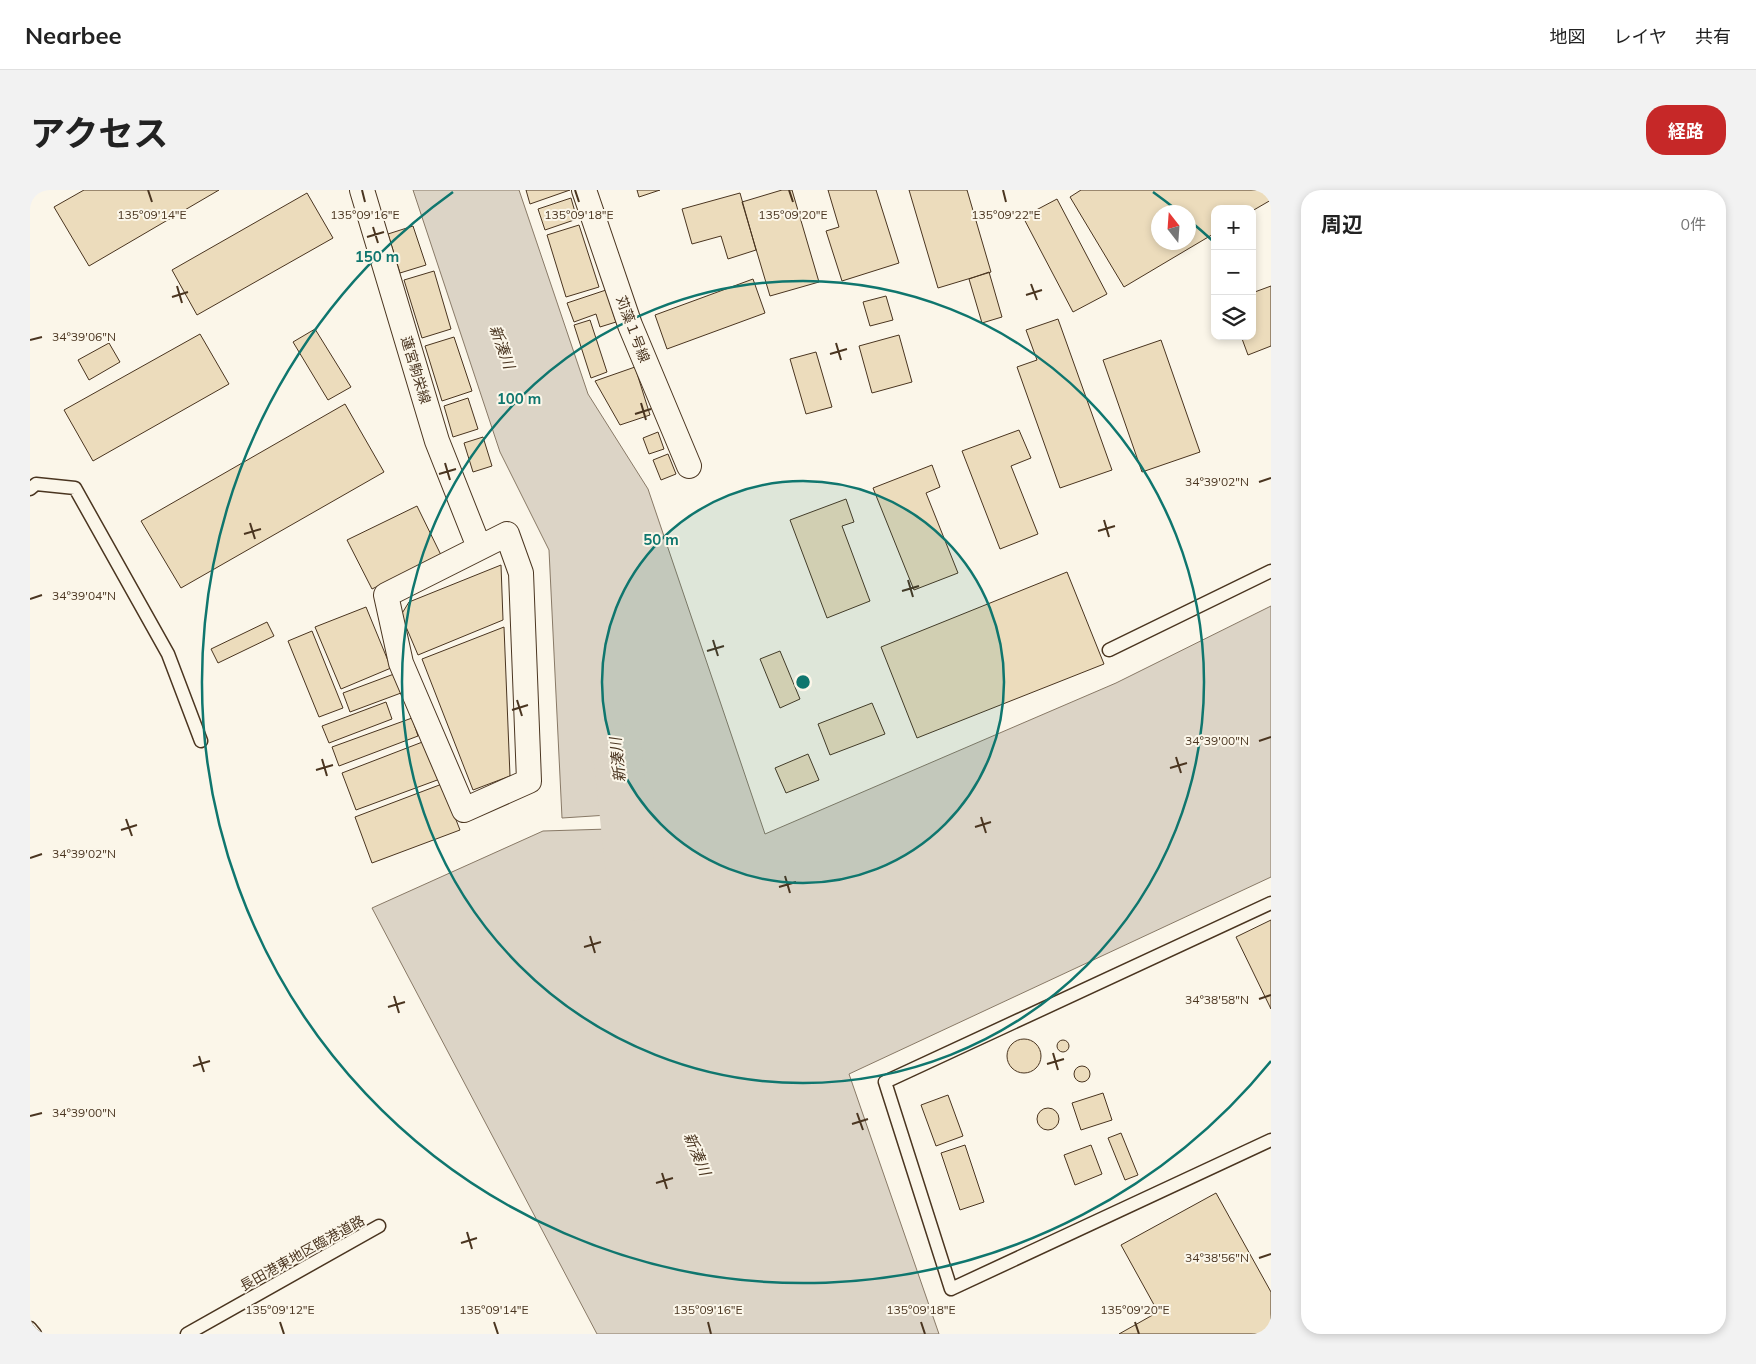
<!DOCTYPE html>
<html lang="ja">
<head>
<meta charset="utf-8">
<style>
	body { margin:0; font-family:Mulish,"Noto Sans JP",sans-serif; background:#f2f2f2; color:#222 }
	.controls { position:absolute; right:15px; top:15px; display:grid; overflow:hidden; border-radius:10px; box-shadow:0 2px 8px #0003 }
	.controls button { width:45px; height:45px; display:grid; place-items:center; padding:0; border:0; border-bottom:1px solid #e0e0e0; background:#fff; color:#222; font:25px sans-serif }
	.compass { position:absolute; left:1121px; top:15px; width:45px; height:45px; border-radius:50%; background:#fff; box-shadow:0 2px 8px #0003; rotate:343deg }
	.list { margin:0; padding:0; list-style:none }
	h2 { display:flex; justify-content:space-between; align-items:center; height:65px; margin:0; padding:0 20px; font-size:21px }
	h2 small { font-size:16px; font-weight:400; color:#767676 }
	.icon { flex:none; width:28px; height:28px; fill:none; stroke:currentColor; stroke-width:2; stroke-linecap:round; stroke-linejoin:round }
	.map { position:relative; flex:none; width:1241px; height:1144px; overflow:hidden; border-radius:20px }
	header { display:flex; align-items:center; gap:30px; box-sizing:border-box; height:70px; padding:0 25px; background:#fff; border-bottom:1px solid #e0e0e0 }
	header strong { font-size:24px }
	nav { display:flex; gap:28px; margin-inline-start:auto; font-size:18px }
	.intro { display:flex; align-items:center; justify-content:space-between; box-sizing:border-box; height:120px; padding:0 30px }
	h1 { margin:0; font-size:35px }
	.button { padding:12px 22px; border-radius:20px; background:#c62828; color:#fff; font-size:18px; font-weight:700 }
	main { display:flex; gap:30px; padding:0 30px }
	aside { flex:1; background:#fff; border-radius:20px; box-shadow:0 2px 8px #0003 }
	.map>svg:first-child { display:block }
	.water { fill:#dcd4c6; stroke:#887966 }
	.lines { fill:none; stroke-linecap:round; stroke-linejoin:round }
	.river { stroke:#dcd4c6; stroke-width:49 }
	.building { fill:#ecdcbc; stroke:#4a3520; fill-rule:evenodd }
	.service-casing { stroke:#4a3520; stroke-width:15 }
	.minor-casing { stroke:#4a3520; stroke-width:26 }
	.service { stroke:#fbf6e9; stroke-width:12 }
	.minor { stroke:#fbf6e9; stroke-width:24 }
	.ticks { fill:none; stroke:#4a3520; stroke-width:2 }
	.ring { fill:none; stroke:#0f766e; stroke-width:2.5 }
	.labels { text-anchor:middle; stroke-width:4; stroke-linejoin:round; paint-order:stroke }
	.street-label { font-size:14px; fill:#4a3520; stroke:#fbf6e9 }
	.water-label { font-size:15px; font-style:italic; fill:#4a3520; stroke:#fbf6e9 }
	.ticks-label { font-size:12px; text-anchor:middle; fill:#4a3520; stroke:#fbf6e9; stroke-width:4; stroke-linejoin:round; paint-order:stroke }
	.centre { fill:#0f766e; stroke:#fbf6e9; stroke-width:2.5 }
	.ring-label { font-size:15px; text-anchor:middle; font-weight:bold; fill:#0f766e; stroke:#fbf6e9; stroke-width:4; stroke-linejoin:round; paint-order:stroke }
</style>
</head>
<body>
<header>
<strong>Nearbee</strong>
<nav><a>地図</a><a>レイヤ</a><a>共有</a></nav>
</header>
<div class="intro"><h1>アクセス</h1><a class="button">経路</a></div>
<main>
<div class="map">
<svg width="1241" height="1144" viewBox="0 0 1241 1144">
	<rect width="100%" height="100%" fill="#fbf6e9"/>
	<path class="water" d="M383,0H489L558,204L618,299L735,644L1086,493L1241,416V687L819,884L909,1144H567L342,718L513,641L611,638L609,623L532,628L519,360L470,262Z"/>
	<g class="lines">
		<path class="river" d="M587,558L603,706"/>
	</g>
	<path class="building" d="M54,0H189L59,76L24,17Z
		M496,0H540L500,14Z
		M607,0H630L609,7Z
		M752,0H762L789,92L740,106L712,12Z
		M798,0H846L869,73L812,91L796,41L809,37Z
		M879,0H937L961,82L908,98Z
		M1051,0H1241V10L1222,21V19H1185V43L1094,97L1040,7ZM1128,22H1158V52H1128Z
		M277,3L303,48L167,125L142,80Z
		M710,3L726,60L698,69L691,46L662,54L652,19Z
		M541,8L547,29L515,40L508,19Z
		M1027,9L1077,104L1043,122L993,27Z
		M549,35L569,97L536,107L517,45Z
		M383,36L396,75L370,83L358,44Z
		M404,81L421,139L392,148L374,90Z
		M959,82L972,127L952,133L939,89Z
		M723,89L735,123L637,159L625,125Z
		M1241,96V156L1218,165L1211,146H1222V103Z
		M576,100L586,132L570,137L566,124L544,132L537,113Z
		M856,106L863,130L840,136L833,112Z
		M1028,129L1082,280L1030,298L987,177L1007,170L996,140Z
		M560,130L577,182L561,188L544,135Z
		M285,139L321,197L298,210L263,152Z
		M170,144L199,194L63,271L34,220Z
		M869,145L882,192L842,203L829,156Z
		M424,147L442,201L412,211L395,156Z
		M1131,150L1170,262L1112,282L1073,170Z
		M79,153L90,172L59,190L48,170Z
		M786,162L802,217L776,224L760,169Z
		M605,177L620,225L590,235L565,191Z
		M438,208L448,239L423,247L414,216Z
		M315,214L354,282L151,398L111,331Z
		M989,240L1001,268L981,276L1008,344L970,359L932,261Z
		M628,242L634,259L619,264L613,248Z
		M453,247L462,276L443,282L434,253Z
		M638,264L646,284L631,290L623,270Z
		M902,275L910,297L896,303L928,383L884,400L843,298Z
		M816,309L824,332L812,336L840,411L797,428L760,330Z
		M387,316L411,365L342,399L317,350Z
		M471,375L473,430L388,465L371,425L379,412Z
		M1037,382L1074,474L887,548L851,457Z
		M336,417L361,478L311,499L285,437Z
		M237,432L244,446L188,473L181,459Z
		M474,437L480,586L443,600L392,469Z
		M282,441L313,518L289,527L258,451Z
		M750,461L770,509L750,518L730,469Z
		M364,484L371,503L320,522L313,503Z
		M356,512L362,529L299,553L292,536Z
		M842,513L855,544L800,565L788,534Z
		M382,528L388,546L309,576L302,557Z
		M395,551L410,589L326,620L312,583Z
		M778,564L789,590L756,603L745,578Z
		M412,594L430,640L342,673L325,627Z
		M1241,730V819L1206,747Z
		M977 866a17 17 0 1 1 34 0a17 17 0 1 1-34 0Z
		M1027 856a6 6 0 1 1 12 0a6 6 0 1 1-12 0Z
		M1044 884a8 8 0 1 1 16 0a8 8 0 1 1-16 0Z
		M1073,903L1082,930L1051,940L1042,913Z
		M918,905L933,946L906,956L891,915Z
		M1007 929a11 11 0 1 1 22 0a11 11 0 1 1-22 0Z
		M1091,943L1108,985L1095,990L1078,948Z
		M935,955L954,1012L930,1020L911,963Z
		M1061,955L1072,984L1045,995L1034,965Z
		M1186,1003L1241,1102V1144H1089L1128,1122L1091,1055Z"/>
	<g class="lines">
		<g class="service-casing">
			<path id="service" d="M0,299L6,294L45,298L138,464L171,551
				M1079,460L1241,381
				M1241,713L855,892L921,1099L1241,950
				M0,1138L5,1144
				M157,1144L349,1036"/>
		</g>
		<g class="minor-casing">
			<path id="minor" d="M332,0L407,251L449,357
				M554,0L600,135L659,276
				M477,344L491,383L499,591L434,620L371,473L356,405Z"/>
		</g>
		<use href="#service" class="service"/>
		<use href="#minor" class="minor"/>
	</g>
	<path class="ticks" d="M118,0L122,12M332,0L335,12M545,0L549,12M759,0L763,12M973,0L976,12M343,37L348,53M337,47L354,42M1001,94L1007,110M147,96L152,113M996,105L1012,100M142,107L158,102M0,150L12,147M806,153L811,170M800,164L817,159M611,213L616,230M605,224L621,219M415,273L420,290M409,284L426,279M1229,292L1241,288M1074,330L1079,347M220,333L225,349M1068,341L1085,336M214,344L231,339M878,390L883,407M872,401L889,396M0,409L12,405M683,450L688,466M677,461L694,456M487,510L492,526M482,520L498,515M1229,551L1241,547M1146,567L1151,583M292,569L297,586M1140,578L1157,573M286,580L303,575M951,627L956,643M96,629L102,646M945,637L961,632M91,640L107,635M0,668L12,664M755,686L760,703M749,697L766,692M560,746L565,763M554,757L571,752M364,806L369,823M1229,809L1241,805M358,817L375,812M1023,863L1028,880M169,866L174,882M1017,874L1034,869M163,876L180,871M827,923L833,940M0,926L12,923M822,934L838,929M632,983L637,999M626,993L643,988M437,1042L442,1059M431,1053L447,1048M1229,1068L1241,1064M250,1132L254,1144M464,1132L468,1144M678,1132L681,1144M891,1132L895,1144M1105,1132L1109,1144"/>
	<circle cx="773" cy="492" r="201" fill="#0f766e" fill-opacity=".12"/>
	<g class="ring">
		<circle cx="773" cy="492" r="201"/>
		<circle cx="773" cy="492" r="401"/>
		<path d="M1241 871A602 602 0 1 1 423 2M1123 2A602 602 0 0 1 1148 21M1160 31A602 602 0 0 1 1184 52"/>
	</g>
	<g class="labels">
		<g class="street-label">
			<text transform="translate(603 139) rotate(69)" y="5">苅藻１号線</text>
			<text transform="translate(386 180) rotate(73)" y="5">蓮宮駒栄線</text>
			<text transform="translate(272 1063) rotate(-29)" y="5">長田港東地区臨港道路</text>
		</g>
		<g class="water-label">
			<text transform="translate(472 157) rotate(70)" y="5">新湊川</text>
			<text transform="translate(588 570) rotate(-96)" y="5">新湊川</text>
			<text transform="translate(667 964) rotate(67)" y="5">新湊川</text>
		</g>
	</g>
	<g class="ticks-label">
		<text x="122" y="29">135°09'14"E</text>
		<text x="335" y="29">135°09'16"E</text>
		<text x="549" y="29">135°09'18"E</text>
		<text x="763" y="29">135°09'20"E</text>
		<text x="976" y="29">135°09'22"E</text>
		<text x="54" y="151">34°39'06"N</text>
		<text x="1187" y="296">34°39'02"N</text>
		<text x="54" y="410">34°39'04"N</text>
		<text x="1187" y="555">34°39'00"N</text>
		<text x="54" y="668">34°39'02"N</text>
		<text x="1187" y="814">34°38'58"N</text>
		<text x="54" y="927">34°39'00"N</text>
		<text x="1187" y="1072">34°38'56"N</text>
		<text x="250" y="1124">135°09'12"E</text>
		<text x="464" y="1124">135°09'14"E</text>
		<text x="678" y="1124">135°09'16"E</text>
		<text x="891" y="1124">135°09'18"E</text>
		<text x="1105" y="1124">135°09'20"E</text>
	</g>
	<circle cx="773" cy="492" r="8" class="centre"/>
	<g class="ring-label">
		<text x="347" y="72">150 m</text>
		<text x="489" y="214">100 m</text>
		<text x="631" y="355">50 m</text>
	</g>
</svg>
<div class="controls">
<button>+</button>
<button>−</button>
<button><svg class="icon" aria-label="layers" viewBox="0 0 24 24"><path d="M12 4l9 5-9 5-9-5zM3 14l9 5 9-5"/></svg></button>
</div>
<svg class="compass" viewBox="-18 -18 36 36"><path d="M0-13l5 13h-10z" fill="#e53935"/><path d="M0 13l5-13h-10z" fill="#767676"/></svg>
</div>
<aside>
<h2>周辺<small>0件</small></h2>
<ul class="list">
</ul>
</aside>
</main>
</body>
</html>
